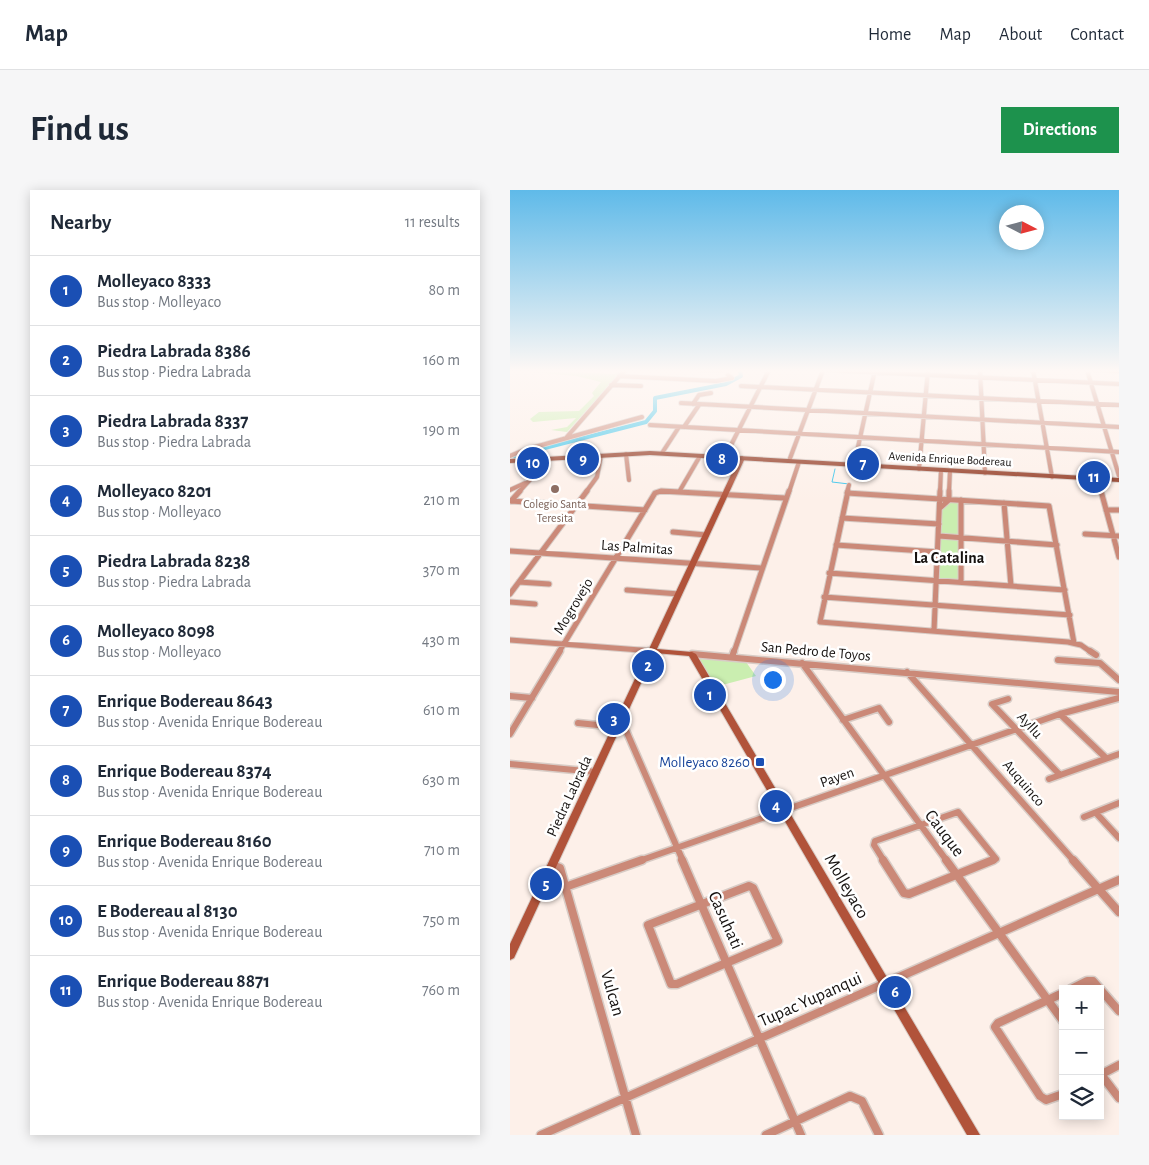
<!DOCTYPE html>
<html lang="en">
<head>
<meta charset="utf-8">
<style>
	body { margin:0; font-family:"Alegreya Sans",sans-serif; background:#f6f6f7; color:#1f2937 }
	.controls { position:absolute; right:15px; bottom:15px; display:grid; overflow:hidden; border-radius:0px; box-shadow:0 2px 12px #0003 }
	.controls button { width:45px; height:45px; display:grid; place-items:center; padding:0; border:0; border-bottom:1px solid #e0e1e3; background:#fff; color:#1f2937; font:25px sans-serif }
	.compass { position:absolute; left:489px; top:15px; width:45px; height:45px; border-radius:50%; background:#fff; box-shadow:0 2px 12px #0003; rotate:96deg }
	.you { position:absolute; left:262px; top:489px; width:18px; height:18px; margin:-12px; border:4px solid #fff; border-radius:50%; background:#1a73e8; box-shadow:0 0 0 8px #1a73e833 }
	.badge { display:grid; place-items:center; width:32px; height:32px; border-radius:50%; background:#1d924d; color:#fff; font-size:16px; font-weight:700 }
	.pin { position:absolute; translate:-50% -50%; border:2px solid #fff; box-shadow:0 1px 5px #0006 }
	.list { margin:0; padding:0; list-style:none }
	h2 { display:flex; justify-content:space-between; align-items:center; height:65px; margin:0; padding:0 20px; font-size:21px }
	h2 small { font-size:16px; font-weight:400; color:#747a83 }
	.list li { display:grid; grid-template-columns:32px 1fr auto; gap:15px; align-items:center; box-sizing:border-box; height:70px; padding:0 20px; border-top:1px solid #e0e1e3 }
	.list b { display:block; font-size:19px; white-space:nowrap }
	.list p { margin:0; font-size:16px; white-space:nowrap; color:#747a83 }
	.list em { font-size:16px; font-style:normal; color:#747a83 }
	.icon { flex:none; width:28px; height:28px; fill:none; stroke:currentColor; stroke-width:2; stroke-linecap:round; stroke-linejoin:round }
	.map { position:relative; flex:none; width:609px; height:945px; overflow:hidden; border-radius:0px }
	header { display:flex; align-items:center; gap:30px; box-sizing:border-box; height:70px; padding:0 25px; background:#fff; border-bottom:1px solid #e0e1e3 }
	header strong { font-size:24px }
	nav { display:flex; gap:28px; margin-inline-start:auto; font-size:18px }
	.intro { display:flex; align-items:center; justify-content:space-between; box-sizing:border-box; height:120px; padding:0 30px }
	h1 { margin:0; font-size:35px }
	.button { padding:12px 22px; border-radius:0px; background:#1d924d; color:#fff; font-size:18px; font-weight:700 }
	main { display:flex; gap:30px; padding:0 30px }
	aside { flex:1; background:#fff; border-radius:0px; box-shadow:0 2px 12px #0003 }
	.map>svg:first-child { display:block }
	.green { fill:#caeeb0 }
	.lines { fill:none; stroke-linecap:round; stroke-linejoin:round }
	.stream { stroke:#32c3eb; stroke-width:1 }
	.canal { stroke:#32c3eb; stroke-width:4 }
	.minor-far3-casing { stroke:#d8ccc6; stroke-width:5.5 }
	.minor-far2-casing { stroke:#d8ccc6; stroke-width:7 }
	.minor-far1-casing { stroke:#d8ccc6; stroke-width:9 }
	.minor-casing { stroke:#d8ccc6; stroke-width:11 }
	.secondary-casing { stroke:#d8ccc6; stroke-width:2 }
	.primary-casing { stroke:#d8ccc6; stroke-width:2 }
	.minor-far3 { stroke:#cb8978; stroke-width:4 }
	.minor-far2 { stroke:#cb8978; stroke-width:5 }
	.minor-far1 { stroke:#cb8978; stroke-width:6 }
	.minor { stroke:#cb8978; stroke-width:8 }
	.secondary { fill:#b1533a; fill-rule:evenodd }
	.primary { fill:#8f341c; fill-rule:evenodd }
	.education-dot { fill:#8d6e63; stroke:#fff; stroke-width:2 }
	.transit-dot { fill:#1a4fb4; stroke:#fff; stroke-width:2 }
	.labels { text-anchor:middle; stroke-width:5; stroke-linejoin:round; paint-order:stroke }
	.far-street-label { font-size:12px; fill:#161210; stroke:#fff }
	.far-education-label { font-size:12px; fill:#785e54; stroke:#fff }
	.street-label { font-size:15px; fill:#161210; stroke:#fff }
	.transit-label { font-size:15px; fill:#164399; stroke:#fff; text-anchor:end }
	.neighbourhood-label { font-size:16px; font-weight:bold; fill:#161210; stroke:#fff }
	.near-street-label { font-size:18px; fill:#161210; stroke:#fff }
</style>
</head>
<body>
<header>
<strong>Map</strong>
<nav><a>Home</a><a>Map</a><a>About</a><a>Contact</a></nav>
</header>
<div class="intro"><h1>Find us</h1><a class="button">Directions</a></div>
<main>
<aside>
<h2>Nearby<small>11 results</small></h2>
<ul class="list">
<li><span class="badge" style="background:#1a4fb4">1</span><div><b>Molleyaco 8333</b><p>Bus stop · Molleyaco</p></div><em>80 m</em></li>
<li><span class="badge" style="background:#1a4fb4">2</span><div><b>Piedra Labrada 8386</b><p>Bus stop · Piedra Labrada</p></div><em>160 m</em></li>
<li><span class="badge" style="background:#1a4fb4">3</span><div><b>Piedra Labrada 8337</b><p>Bus stop · Piedra Labrada</p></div><em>190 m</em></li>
<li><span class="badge" style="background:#1a4fb4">4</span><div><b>Molleyaco 8201</b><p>Bus stop · Molleyaco</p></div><em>210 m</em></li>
<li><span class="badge" style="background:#1a4fb4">5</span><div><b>Piedra Labrada 8238</b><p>Bus stop · Piedra Labrada</p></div><em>370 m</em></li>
<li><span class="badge" style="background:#1a4fb4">6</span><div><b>Molleyaco 8098</b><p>Bus stop · Molleyaco</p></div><em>430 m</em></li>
<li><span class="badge" style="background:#1a4fb4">7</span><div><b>Enrique Bodereau 8643</b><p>Bus stop · Avenida Enrique Bodereau</p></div><em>610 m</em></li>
<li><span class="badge" style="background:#1a4fb4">8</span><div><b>Enrique Bodereau 8374</b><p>Bus stop · Avenida Enrique Bodereau</p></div><em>630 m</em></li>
<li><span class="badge" style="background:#1a4fb4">9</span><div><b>Enrique Bodereau 8160</b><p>Bus stop · Avenida Enrique Bodereau</p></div><em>710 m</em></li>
<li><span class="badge" style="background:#1a4fb4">10</span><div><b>E Bodereau al 8130</b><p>Bus stop · Avenida Enrique Bodereau</p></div><em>750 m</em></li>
<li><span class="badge" style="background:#1a4fb4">11</span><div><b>Enrique Bodereau 8871</b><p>Bus stop · Avenida Enrique Bodereau</p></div><em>760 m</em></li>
</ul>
</aside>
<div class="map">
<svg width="609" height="945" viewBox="0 0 609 945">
	<rect width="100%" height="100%" fill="#fdf0e9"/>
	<path class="green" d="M0,180L105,184L109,180H113L57,242L41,240L57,237L66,228L23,232L20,229L29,222L69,221L84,206L82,203L91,192L66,186Z
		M440,310L449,311L448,347L431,345V320Z
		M431,348L449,349L448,390L429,389Z
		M189,469L236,472L246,486L201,498Z"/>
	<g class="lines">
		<path class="stream" d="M325,279L322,292L339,294"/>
		<path class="canal" d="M0,271L23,261L136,232L145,221V208L216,194L231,186L230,180"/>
		<g class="minor-far3-casing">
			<path id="minor-far3" d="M191,180H213
				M317,180L609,194
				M470,180L475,283
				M523,180L542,287
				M577,180L609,286
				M585,180L609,181
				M109,186L206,191L222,188L218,185
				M101,195L131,196
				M231,196L609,215
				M171,213L609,237
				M183,214L189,205L201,203
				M140,235L609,262
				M174,237L189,215
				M56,248L115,180
				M152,263L169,237
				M116,264L119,290
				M0,266L14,260L132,227
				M215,267L259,180
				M279,271L313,180
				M344,275L365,180
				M409,279L418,180
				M588,289L592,302
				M0,300L15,293
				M9,302L38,270
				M76,302L87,287L91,266
				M148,302H171
				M169,302L190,266
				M279,302L289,272
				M337,302L339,295
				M430,302L431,280
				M439,302L440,281"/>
		</g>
		<g class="minor-far2-casing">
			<path id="minor-far2" d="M338,301L310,432L558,452L571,455L581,462
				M591,301L609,367
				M337,303L539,316L564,453
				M451,310V392
				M1,311L135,320
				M1,311L10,301
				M494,313L501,396
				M430,318L439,310V301
				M596,320H609
				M332,328L429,334
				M163,342L196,345
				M575,344L609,346
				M429,346L547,355
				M326,355L428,362
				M0,361L251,378
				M319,383L555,400
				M9,392L39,394
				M117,400L169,404
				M0,404L77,301
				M314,407L560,425
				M0,412L25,414
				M424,441L430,301
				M0,450L143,461
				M49,462L145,303L151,301L275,308
				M224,462L279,301"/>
		</g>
		<g class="minor-far1-casing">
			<path id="minor-far1" d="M139,461H143
				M580,461L586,465
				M182,464L609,502
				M222,467L224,461
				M548,470L590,473L609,490
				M292,473L437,671
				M397,482L564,671
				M0,506L22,508
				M498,509L482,514L550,585
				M550,524L596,568
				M111,529L173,671
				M333,530L369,518L379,532
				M68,533L107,537
				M0,544L50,461
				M0,574L86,582
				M539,589L609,564
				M586,623L609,648
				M574,627L609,613
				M129,671L550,524L609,508
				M374,671L364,655L365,651L448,622L486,669L480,671"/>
		</g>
		<g class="minor-casing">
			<path id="minor" d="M172,670L291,945
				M373,670L394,703L399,704L483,670
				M436,670L553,831
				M563,670L609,722
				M42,675L50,678L126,945
				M239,696L243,698L268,751L167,794H161L138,735Z
				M55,697L132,670
				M561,799L577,791H583L609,821
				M553,803L488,833L485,837L530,906L536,910L553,904
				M590,883L609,908
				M590,885L609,875
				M31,945L609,690
				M256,945L340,906L352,911L369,945"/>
		</g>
		<g class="secondary-casing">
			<path id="secondary" d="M232,266L235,268L147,459L182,462L186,464L470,945H457L179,466L145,463L4,768L0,770V754L229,268Z"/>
		</g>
		<g class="primary-casing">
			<path id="primary" d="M140,261L609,288V292L140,265L0,273V269Z"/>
		</g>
		<use href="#minor-far3" class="minor-far3"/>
		<use href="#minor-far2" class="minor-far2"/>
		<use href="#minor-far1" class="minor-far1"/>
		<use href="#minor" class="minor"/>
		<use href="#secondary" class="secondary"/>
		<use href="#primary" class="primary"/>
	</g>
	<linearGradient id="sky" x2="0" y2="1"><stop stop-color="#5fbae9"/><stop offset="0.58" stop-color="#fef8f5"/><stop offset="1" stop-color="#fef8f5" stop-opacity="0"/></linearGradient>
	<rect width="609" height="312" fill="url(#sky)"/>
	<circle class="education-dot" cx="45" cy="299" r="5"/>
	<rect class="transit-dot" x="245" y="567" width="10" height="10" rx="2.5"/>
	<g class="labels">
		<g class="far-street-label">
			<text transform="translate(440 269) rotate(3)" y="4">Avenida Enrique Bodereau</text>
		</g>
		<g class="far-education-label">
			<text x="45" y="318">Colegio Santa<tspan x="45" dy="14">Teresita</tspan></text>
		</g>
		<g class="street-label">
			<text transform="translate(127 357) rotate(4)" y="5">Las Palmitas</text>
			<text transform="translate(63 416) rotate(-59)" y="5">Mogrovejo</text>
			<text transform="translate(306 461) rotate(5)" y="5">San Pedro de Toyos</text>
			<text transform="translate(520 535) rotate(47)" y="5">Ayllu</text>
			<text transform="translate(327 587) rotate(-19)" y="5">Payen</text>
			<text transform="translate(514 593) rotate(49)" y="5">Auquinco</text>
			<text transform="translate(59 606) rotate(-65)" y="5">Piedra Labrada</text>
		</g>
		<g class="transit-label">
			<text x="240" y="577">Molleyaco 8260</text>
		</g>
		<g class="neighbourhood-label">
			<text x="439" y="373">La Catalina</text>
		</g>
		<g class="near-street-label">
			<text transform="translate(435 643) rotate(53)" y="6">Cauque</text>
			<text transform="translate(337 696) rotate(60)" y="6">Molleyaco</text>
			<text transform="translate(216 730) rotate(66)" y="6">Casuhati</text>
			<text transform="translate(103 803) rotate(74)" y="6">Vulcan</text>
			<text transform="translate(300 809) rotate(-24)" y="6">Tupac Yupanqui</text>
		</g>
	</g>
</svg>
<div class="controls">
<button>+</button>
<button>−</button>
<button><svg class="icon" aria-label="layers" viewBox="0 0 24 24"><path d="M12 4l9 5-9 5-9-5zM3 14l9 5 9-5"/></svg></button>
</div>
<svg class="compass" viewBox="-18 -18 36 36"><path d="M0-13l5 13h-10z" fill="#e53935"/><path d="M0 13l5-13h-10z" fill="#747a83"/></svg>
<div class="you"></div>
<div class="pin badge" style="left:200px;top:505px;background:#1a4fb4">1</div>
<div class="pin badge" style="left:138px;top:476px;background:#1a4fb4">2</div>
<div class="pin badge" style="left:104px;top:529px;background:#1a4fb4">3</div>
<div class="pin badge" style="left:266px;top:616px;background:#1a4fb4">4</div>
<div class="pin badge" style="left:36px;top:694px;background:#1a4fb4">5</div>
<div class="pin badge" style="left:385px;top:802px;background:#1a4fb4">6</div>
<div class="pin badge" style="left:353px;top:274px;background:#1a4fb4">7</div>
<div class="pin badge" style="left:212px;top:269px;background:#1a4fb4">8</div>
<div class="pin badge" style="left:73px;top:269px;background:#1a4fb4">9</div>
<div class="pin badge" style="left:23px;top:273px;background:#1a4fb4">10</div>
<div class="pin badge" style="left:584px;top:287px;background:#1a4fb4">11</div>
</div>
</main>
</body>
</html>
